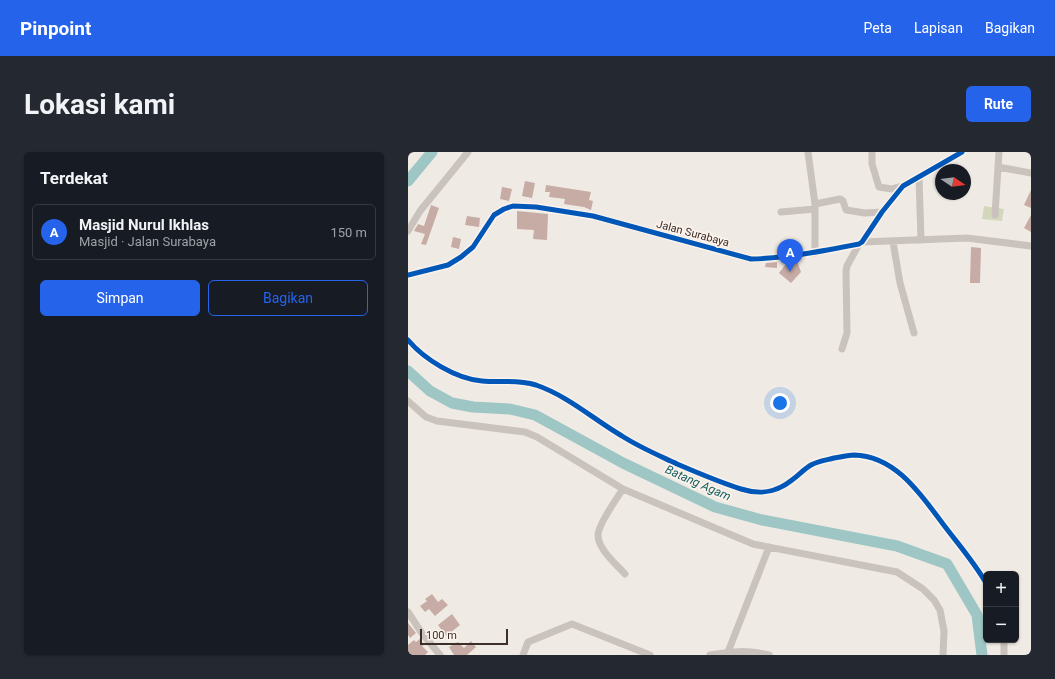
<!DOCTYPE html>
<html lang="id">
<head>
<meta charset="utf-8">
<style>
	body { margin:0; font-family:Roboto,sans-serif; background:#242831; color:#f1f3f6 }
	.controls { position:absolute; right:12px; bottom:12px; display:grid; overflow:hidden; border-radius:6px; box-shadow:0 1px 3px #0004 }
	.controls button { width:36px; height:36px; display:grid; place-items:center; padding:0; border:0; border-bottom:1px solid #363941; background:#171b24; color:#f1f3f6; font:20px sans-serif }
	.compass { position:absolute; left:527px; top:12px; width:36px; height:36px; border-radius:50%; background:#171b24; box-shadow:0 1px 3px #0004; rotate:103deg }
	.scale { position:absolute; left:12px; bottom:10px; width:88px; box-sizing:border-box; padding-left:4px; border:2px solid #3c2e29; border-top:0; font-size:11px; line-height:14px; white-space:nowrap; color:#3c2e29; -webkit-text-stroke:3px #fcf4ec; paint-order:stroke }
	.you { position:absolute; left:372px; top:251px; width:14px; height:14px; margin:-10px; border:3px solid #fff; border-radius:50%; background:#1a73e8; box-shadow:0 0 0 6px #1a73e833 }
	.badge { display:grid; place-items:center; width:26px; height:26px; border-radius:50%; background:#2563eb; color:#fff; font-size:13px; font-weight:700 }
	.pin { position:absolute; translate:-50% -33px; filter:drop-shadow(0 1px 2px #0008) }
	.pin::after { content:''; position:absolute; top:21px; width:14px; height:12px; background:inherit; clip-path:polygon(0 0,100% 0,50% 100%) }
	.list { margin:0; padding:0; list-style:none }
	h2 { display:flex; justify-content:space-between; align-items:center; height:52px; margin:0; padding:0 16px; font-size:17px }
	h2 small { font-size:13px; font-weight:400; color:#9ea1a6 }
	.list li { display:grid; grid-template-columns:26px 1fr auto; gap:12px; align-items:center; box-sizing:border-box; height:56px; margin:0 8px 8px; padding:0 8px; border:1px solid #363941; border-radius:6px }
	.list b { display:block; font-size:15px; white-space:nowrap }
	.list p { margin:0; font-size:13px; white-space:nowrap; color:#9ea1a6 }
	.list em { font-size:13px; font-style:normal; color:#9ea1a6 }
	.actions { display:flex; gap:8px; padding:12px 16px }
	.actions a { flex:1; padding:9px 0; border:1px solid #2563eb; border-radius:6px; text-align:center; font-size:14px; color:#2563eb }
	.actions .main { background:#2563eb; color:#fff }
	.map { position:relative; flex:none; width:623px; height:503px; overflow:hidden; border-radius:6px }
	header { display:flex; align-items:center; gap:24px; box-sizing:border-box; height:56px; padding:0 20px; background:#2563eb; color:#fff }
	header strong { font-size:19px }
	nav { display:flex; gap:22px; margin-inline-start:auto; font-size:14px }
	.intro { display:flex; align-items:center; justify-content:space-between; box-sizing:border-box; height:96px; padding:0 24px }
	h1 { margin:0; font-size:28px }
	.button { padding:10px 18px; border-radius:6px; background:#2563eb; color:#fff; font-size:14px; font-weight:700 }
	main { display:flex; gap:24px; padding:0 24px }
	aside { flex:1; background:#171b24; border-radius:6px; box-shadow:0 1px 3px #0004 }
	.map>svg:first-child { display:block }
	.park { fill:#d3d7bc }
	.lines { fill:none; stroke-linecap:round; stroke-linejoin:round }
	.river { stroke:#9dc6c4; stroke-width:11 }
	.building { fill:#c6aca4 }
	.minor { stroke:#cac2bc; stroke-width:7 }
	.cycleway-casing { stroke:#fcf4ec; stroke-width:8 }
	.cycleway { stroke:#0057b8; stroke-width:5 }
	.labels { text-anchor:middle; stroke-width:3.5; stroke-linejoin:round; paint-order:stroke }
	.street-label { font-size:11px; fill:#3c2e29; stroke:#fcf4ec }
	.water-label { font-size:12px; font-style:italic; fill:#196263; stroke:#fcf4ec }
</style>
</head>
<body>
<header>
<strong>Pinpoint</strong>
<nav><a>Peta</a><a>Lapisan</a><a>Bagikan</a></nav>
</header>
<div class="intro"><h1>Lokasi kami</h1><a class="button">Rute</a></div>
<main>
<aside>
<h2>Terdekat<small></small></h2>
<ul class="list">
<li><span class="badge">A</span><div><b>Masjid Nurul Ikhlas</b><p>Masjid · Jalan Surabaya</p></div><em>150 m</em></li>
</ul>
<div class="actions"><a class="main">Simpan</a><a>Bagikan</a></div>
</aside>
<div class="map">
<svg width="623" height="503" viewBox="0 0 623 503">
	<rect width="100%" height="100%" fill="#f0eae4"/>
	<path class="park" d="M576,54L596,57L594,69L574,67Z"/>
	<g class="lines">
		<path class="river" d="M0,29L24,0
			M0,219L22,239L44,251L65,255L102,257L127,263L215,311L307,355L354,368L489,394L539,412L569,463L574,503"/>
	</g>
	<path class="building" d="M117,29L127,31L124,46L114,44Z
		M138,33L183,40L181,48L185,49L183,58L176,55L156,52L157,47L141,45L142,40H137Z
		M94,35L104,37L101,49L92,47Z
		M623,38V56L616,53Z
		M23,53L31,56L18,93L13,92L17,82L6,79L10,72L16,74Z
		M109,59L140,62L139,88L125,87L126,78L109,77Z
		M623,63V80L616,76Z
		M59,64L72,66L71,75L57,73Z
		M45,85L53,87L51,97L43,95Z
		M563,95L573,96L572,131H562Z
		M380,109H389L393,120L383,131L371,121Z
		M369,110V116L357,115L358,111Z
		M24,442L30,450L34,447L40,453L27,464L21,457L17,460L12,454L19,449L17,447Z
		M44,462L52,473L38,484L30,473Z
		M0,471L8,481L2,486L0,483Z
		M12,487L16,493L14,494L20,500L17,503H0V493L6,488L8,490Z
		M63,489L68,495L59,503H46L41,495L50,490L56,496Z"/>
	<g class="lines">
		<path class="minor" d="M400,0L407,52V101
			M464,0V12L471,35L484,37L495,34
			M590,15L623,21
			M511,25L513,88
			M407,52L432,47L435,49L438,58L457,61L474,60
			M373,60L407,57
			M587,63L591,0
			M0,79L12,59L60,0
			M454,90L559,86L623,94
			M485,90L492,131L506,181
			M0,123L40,113L53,105L65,95L86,63L96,57L105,54L128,55L185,64L343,107C379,106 415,99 451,92L454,90L474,60L495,34L554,0
			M0,188C16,207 48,227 74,229C94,231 108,227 128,233C160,244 185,267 214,284C231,295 250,303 269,312C290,321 311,330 333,337C352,343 368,341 384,328C391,323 396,317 403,313C410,309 419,308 426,306C433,305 440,303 446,303C488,304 513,343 535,372C550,392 566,410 578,431
			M434,197L439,181L438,119L439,114L451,92
			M0,249L18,265L29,269L117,280L129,285L215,337L345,392L489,420L515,437L526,448L532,458L536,479L535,503
			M215,337C209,346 189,374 190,384C191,398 208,412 217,422
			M0,460L13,480L32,503
			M596,488V503
			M320,500L361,395
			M115,503L120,490L164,472L242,503
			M302,503C326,499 337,498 361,503"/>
		<g class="cycleway-casing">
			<path id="cycleway" d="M0,123L40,113L53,105L65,95L86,63L96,57L105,54L128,55L185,64L343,107C379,106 415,99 451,92L454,90L474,60L495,34L554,0
				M0,188C16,207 48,227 74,229C94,231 108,227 128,233C160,244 185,267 214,284C231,295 250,303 269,312C290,321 311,330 333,337C352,343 368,341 384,328C391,323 396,317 403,313C410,309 419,308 426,306C433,305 440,303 446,303C488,304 513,343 535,372C550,392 566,410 578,431"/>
		</g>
		<use href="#cycleway" class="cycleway"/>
	</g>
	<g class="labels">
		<g class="street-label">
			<text transform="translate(285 81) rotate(15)" y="4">Jalan Surabaya</text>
		</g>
		<g class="water-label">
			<text transform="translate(290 331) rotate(24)" y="4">Batang Agam</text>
		</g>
	</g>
</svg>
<div class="controls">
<button>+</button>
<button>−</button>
</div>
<svg class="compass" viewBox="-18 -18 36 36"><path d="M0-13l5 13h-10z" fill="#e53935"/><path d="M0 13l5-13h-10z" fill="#9ea1a6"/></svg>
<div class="scale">100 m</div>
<div class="you"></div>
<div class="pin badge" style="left:382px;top:120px">A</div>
</div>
</main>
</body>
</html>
